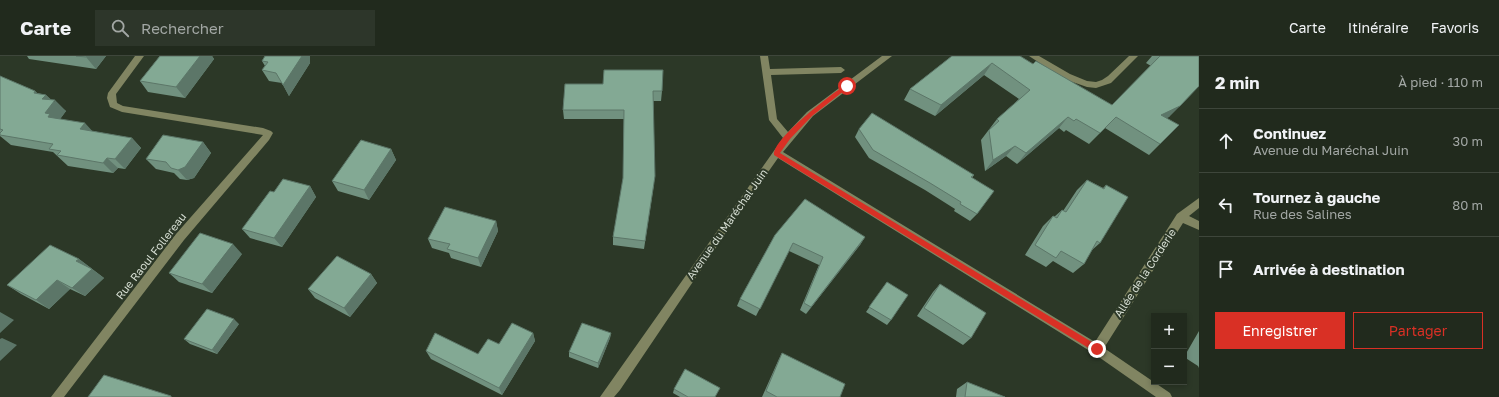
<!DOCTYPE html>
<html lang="fr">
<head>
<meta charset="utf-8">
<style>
	body { margin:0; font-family:"Golos Text",sans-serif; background:#2d362a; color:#f1f3f6 }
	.controls { position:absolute; right:12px; bottom:12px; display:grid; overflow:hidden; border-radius:0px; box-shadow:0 2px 6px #0003 }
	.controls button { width:36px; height:36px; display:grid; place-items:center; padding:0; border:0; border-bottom:1px solid #3e463b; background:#212a1d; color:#f1f3f6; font:20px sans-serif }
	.stop { position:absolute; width:12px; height:12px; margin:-9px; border:3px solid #d93025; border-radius:50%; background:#fff }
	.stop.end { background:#d93025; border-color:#fff; box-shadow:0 1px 4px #0008 }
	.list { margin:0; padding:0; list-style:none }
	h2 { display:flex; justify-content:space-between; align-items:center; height:52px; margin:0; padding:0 16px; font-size:17px }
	h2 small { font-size:13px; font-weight:400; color:#a2a7a4 }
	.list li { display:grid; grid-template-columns:26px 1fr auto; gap:12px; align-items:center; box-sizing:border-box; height:64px; padding:0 16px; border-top:1px solid #3e463b }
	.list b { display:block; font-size:15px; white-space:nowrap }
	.list p { margin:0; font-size:13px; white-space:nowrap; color:#a2a7a4 }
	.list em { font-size:13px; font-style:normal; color:#a2a7a4 }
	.actions { display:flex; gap:8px; padding:12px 16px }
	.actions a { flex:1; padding:9px 0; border:1px solid #d93025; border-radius:0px; text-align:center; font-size:14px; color:#d93025 }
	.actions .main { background:#d93025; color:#fff }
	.icon { flex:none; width:22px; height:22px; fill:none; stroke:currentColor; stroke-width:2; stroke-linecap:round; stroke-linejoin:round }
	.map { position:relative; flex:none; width:1199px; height:341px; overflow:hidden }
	header { display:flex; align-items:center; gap:24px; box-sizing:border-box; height:56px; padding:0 20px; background:#212a1d; border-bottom:1px solid #3e463b }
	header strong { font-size:19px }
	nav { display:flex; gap:22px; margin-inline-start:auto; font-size:14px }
	.search { width:280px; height:36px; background:#2d362a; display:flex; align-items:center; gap:10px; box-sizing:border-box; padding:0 14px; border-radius:0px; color:#a2a7a4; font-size:15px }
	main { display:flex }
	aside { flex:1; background:#212a1d }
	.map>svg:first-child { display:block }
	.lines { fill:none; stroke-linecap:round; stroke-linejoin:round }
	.minor { fill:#818562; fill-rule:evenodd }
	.wall { fill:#71917f }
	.shaded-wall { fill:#5c7668 }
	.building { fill:#83a994; stroke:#5c7668 }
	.route { fill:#d93025 }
	.labels { text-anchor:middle; stroke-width:4; stroke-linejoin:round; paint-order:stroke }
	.street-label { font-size:11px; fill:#d6ded3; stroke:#2c3827 }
</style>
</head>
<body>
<header>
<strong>Carte</strong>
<div class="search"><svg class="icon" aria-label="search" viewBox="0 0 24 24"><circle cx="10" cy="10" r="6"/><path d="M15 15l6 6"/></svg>Rechercher</div>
<nav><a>Carte</a><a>Itinéraire</a><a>Favoris</a></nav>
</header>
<main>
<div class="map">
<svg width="1199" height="341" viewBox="0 0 1199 341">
	<rect width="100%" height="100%" fill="#2c3827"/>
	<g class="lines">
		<path class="minor" d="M135,0H144L116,38L117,47L123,50L263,72L271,75L273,77L269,84L184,184L64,341H51L176,178L263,79L122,56L110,51L107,42L108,37Z
			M760,0H768L770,13L841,11L845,14L841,17L771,19L777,63L788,76L807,56L882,0H892L813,60L783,96L1095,286L1177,158L1199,142V152L1189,160L1199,165V174L1183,167L1104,292L1170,337L1172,341H1156L1093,297L778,102L742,153L620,334L614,341H600L783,82L769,64Z
			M1029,0H1039L1070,18L1087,25L1096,26L1102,24L1108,20L1129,0H1138L1111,27L1096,32L1087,31L1064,23Z"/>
	</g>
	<path class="wall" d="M27,0H106L96,13L29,3Z
		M160,0H212L214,3L185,42L148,36L140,25Z
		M310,0V7L289,40L282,27L269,25L262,14L265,10L262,5Z
		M952,0L1033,8L1112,49L1151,10L1146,7L1152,0H1199L1169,61L1166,62L1160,88L1149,99L1105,72L1089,88L1066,74L1064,76L1059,72L1017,108L1006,100L985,115L981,84L997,63L1019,43L984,19L935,60L904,44L910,33Z
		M0,20L35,35L37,37L46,39L51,44L66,55L60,63L92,75L132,82L141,92L125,113L118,112L113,117L68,110L53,96L11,89L0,80Z
		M565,28L662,35L661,45H653L654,128L644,193L613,189V181L623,124L624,63H564L563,54Z
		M859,73L974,119L972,122L977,158L970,165L954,155L955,153L925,134L869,102L855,81Z
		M203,86L211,97L194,122L187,124L180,123L174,117L156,113L146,103Z
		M391,93L396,104L369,144L338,135L332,125Z
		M1087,124L1103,132L1106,129L1100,187L1092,194L1084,208L1073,217L1053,205L1046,211L1025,199L1043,170L1053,160L1054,161L1062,154L1063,155L1077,134Z
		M310,130L316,141L282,191L250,182L242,173L274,136Z
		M496,165L498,175L481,211L451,202L449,197L432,192L428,183Z
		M775,179L865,181L860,189L806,258L800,254L819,209L789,195L756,260L737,250L740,243Z
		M242,198L212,237L179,226L169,217Z
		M79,203L104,222L85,240L70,233L49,253L21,238L7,229Z
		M371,218L377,227L350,261L315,242L308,233Z
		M887,226L891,264L887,269L866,256Z
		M940,228L971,282L963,289L917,260L933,236Z
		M239,268L217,298L190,288L184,283Z
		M1199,275V312L1198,310L1184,301Z
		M533,277L535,285L502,339L431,303L426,295L478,298L499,288Z
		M611,277L610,282L598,312L569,301V296Z
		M782,297L840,341H762L778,305Z
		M967,326L1005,341H956L957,333Z
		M674,333L715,341H680L673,337Z"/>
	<path class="shaded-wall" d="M87,0H106L96,13L86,1Z
		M200,0H212L214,3L185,42L176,31Z
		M302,0H310V7L289,40L283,29Z
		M992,7L984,19L935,60L941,49Z
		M35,35L43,42L46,39L54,46L55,44L66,55L58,66L48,61L45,57L34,37Z
		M1180,50L1169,61L1149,70L1161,59Z
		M1068,61L1059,72L1017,108L1026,97Z
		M85,67L95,78L80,73Z
		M132,82L141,92L125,113L115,103Z
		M203,86L211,97L194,122L187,124L178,114Z
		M1015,90L1006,100L985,115L993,104Z
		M391,93L396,104L369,144L364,134Z
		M107,102L118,112L113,117L103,107Z
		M310,130L316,141L282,191L274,182Z
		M496,165L498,175L481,211L478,202Z
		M865,181L860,189L806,258L811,251Z
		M233,188L242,198L212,237L202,228Z
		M79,203L91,212L88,214L76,205Z
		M92,213L104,222L85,240L72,232Z
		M371,218L377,227L350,261L344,252Z
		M57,224L70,233L49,253L36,244Z
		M0,256L14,264L0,277Z
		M234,263L239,268L217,298L212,294Z
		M533,277L535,285L502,339L499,332Z
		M611,277L610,282L598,312V307Z
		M2,282L17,289L0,305V283Z"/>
	<path class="building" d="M76,0H87L86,1Z
		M160,0H200L176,31L140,25Z
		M265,0H302L283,29L276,17L262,14L268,6L262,5Z
		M952,0H1020L1033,8L1036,5L1112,49L1160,0H1199V30L1180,50L1161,59L1179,69L1160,88L1116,61L1100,77L1076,63L1074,65L1068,61L1026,97L1015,90L993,104L989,74L999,65L997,63L1030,34L992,7L941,49L910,33Z
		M604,14H663L662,35H653L655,120L645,185L613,181L623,122L624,54H563L565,28H603Z
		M0,20L35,35L34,37L46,39L42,43L55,44L45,57L50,58L48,61L85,67L80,73L132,82L115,103L107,102L103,107L57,99L61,95L49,93L53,88L0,79V77L3,74L0,73Z
		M872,57L974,119L971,121L994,135L977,158L960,148L961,146L930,127L873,94L859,73Z
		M163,79L203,86L185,111L178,114L171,112L166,106L146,103Z
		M361,84L391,93L364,134L332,125Z
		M283,123L310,130L274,182L242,173L270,135L274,136Z
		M1087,124L1104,133L1106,129L1128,141L1100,187L1097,185L1084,208L1061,195L1056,202L1035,189L1053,160L1057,162L1062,154L1066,156Z
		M805,143L865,181L811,251L804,247L823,201L793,187L760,253L740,243L775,179Z
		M445,151L496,165L478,202L447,193L450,188L428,183Z
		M200,177L233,188L202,228L169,217Z
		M50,189L79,203L76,205L92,213L72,232L57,224L36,244L7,229Z
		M337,200L371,218L344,252L308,233Z
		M887,226L908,239L891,264L869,251Z
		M940,228L986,257L971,282L924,252Z
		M207,253L234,263L212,294L184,283Z
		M512,267L533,277L499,332L426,295L435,277L478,298L488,283L499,288Z
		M582,267L611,277L598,307L569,296Z
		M782,297L845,328L840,341H777L766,335Z
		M685,313L720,332L715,341H688L674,333Z
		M104,319L171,340V341H88Z
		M967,326L1005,341H965Z"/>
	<path class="route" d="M845,29L850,30L812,60L790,83L780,97L1100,291V296H1095L774,99C773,82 831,39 845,29Z"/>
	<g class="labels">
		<g class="street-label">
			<text transform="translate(727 168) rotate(-55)" y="4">Avenue du Maréchal Juin</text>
			<text transform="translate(151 200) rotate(-52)" y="4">Rue Raoul Follereau</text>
			<text transform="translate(1145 217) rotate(-57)" y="4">Allée de la Corderie</text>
		</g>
	</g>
</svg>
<div class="controls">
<button>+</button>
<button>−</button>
</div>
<div class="stop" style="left:847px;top:30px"></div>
<div class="stop end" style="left:1097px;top:293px"></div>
</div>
<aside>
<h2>2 min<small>À pied · 110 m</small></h2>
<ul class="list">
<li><svg class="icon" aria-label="ahead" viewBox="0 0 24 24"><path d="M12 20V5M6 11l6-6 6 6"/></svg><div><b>Continuez</b><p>Avenue du Maréchal Juin</p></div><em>30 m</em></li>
<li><svg class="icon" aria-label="left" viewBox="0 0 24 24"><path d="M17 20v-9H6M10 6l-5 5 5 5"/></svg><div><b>Tournez à gauche</b><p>Rue des Salines</p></div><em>80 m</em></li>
<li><svg class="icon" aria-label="arrive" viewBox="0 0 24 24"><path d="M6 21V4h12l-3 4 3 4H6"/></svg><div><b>Arrivée à destination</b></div></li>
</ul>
<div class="actions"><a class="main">Enregistrer</a><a>Partager</a></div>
</aside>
</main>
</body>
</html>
